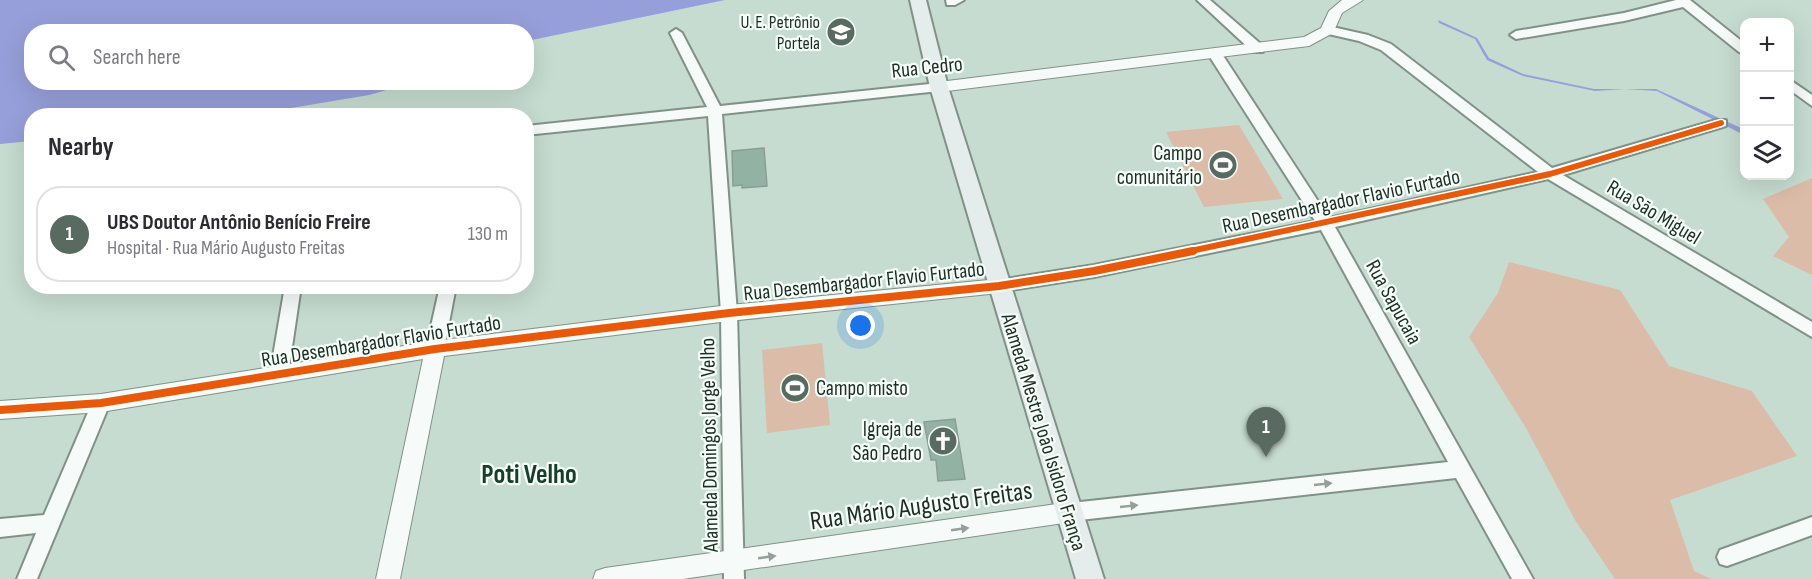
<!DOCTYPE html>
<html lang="en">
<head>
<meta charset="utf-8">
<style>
	body { margin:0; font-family:"Sofia Sans Condensed",sans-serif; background:#f2f2f3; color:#2b2b33 }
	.controls { position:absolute; right:18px; top:18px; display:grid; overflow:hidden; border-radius:12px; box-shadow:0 6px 24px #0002 }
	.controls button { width:54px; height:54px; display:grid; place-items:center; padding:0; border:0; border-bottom:2px solid #e1e1e2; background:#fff; color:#2b2b33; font:30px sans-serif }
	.you { position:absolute; left:861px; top:326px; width:21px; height:21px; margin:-15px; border:4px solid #fff; border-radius:50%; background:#1a73e8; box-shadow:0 0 0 9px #1a73e833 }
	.badge { display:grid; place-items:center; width:39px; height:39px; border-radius:50%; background:#596b61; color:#fff; font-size:20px; font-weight:700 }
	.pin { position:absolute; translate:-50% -50px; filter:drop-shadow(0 2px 3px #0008) }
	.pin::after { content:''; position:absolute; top:32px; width:21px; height:18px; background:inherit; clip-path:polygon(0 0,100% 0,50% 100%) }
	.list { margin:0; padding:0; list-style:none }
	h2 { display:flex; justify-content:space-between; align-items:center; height:78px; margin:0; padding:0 24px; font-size:26px }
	h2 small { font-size:20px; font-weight:400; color:#7c7c81 }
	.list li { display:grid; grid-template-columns:39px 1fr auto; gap:18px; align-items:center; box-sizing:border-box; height:96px; margin:0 12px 12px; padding:0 12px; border:2px solid #e1e1e2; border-radius:24px }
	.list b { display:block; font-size:22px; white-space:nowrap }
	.list p { margin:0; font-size:20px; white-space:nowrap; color:#7c7c81 }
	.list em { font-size:20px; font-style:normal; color:#7c7c81 }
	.icon { flex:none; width:33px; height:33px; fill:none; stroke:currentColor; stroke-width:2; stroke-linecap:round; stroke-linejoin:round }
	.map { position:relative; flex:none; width:1812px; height:579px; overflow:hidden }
	.search { position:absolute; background:#fff; box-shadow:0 6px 24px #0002; left:24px; top:24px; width:510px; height:66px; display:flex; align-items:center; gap:15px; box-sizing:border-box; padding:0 21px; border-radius:24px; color:#7c7c81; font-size:22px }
	.panel { position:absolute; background:#fff; box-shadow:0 6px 24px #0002; left:24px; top:108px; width:510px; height:186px; border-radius:24px }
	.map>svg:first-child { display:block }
	.green { fill:#dbbca8 }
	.water { fill:#969fd9 }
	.building { fill:#92b2a3; stroke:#8b9d94; stroke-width:1.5 }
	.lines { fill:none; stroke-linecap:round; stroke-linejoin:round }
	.minor-casing { stroke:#809288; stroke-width:4 }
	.tertiary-casing { stroke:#809288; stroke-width:2 }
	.secondary-casing { stroke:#809288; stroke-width:4 }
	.minor { fill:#f6faf8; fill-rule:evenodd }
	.tertiary { fill:#f6faf8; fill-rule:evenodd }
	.secondary { fill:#e5ecec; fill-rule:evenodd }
	.cycleway-far1-casing { stroke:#f6fef9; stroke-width:9 }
	.cycleway-casing { stroke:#f6fef9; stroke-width:12 }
	.cycleway-far1 { stroke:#e8590c; stroke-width:6 }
	.cycleway { stroke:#e8590c; stroke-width:8 }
	.oneway { fill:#959e99 }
	.labels { text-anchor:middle; stroke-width:4.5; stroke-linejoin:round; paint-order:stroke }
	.far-poi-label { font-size:18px; fill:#1e2e25; stroke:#f6fef9; text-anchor:end }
	.street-label { font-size:21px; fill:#1e2e25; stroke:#f6fef9 }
	.poi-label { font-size:21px; fill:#1e2e25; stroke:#f6fef9; text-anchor:end }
	.near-street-label { font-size:26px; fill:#1e2e25; stroke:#f6fef9 }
	.district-label { font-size:27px; font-weight:bold; fill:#183e2b; stroke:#f6fef9 }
</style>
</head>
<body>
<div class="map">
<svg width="1812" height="579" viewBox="0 0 1812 579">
	<rect width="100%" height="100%" fill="#c6dcd0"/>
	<path class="green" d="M1239,125L1283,199L1204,207L1166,132Z
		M1812,178V275L1773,256L1789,237L1763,199Z
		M1509,262L1620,290L1669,366L1752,391L1797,456L1670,500L1694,571L1711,579H1615L1575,520L1526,428L1469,337L1498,293Z
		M822,343L830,425L767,433L762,350Z"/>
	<path class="water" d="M0,0H725L527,41L526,32H32V82L412,83L369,95L250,115L32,116L31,141L0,144Z
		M1438,20L1477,38L1489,58L1523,74L1594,89H1656L1741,128L1744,135L1657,91L1625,89L1595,91L1523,76L1487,60L1475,39L1439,23Z"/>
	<path class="building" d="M764,148L767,186L742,188V185L733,186L732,151Z
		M955,419L965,479L938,481L936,460H931L924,422Z"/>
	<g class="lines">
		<g class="minor-casing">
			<path id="minor" d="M946,0H964L955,5H947Z
				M1197,0H1210L1263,46V52H1253Z
				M1676,0H1690L1744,43V53L1739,52L1683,7L1624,21L1516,39L1510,35L1516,31L1624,13Z
				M1328,26L1368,35L1391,44L1552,168L1716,120H1726V126L1563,175L1812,322V337L1548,179L1335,227L1533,579H1512L1456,478L1071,521L1064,518L1061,512L1064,506L1071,503L1448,462L1321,230L1094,277L999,292L991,286L999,280L1094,265L1315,221L1208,54L1215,50L1222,54L1329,218L1538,172L1381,50L1359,41L1324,33L1322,30Z
				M676,29L682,33L720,106L939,83L946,87L939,91L722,114L737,313L744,579H724L721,313L708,116L526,135V126L707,107L670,33Z
				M1790,80L1812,95V106L1790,90Z
				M285,286H301L288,374L285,379L279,381L273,379L270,374Z
				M440,286H456L444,349L441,354H429L426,349Z
				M101,396L107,398L110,403L37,579H17L36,533L0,537V519L44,515L92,403L95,398Z
				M1812,517V535L1727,566L1720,564L1717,557L1720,550Z"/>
		</g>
		<g class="tertiary-casing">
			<path id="tertiary" d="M1342,0H1363L1342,13L1333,33L1309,46L939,92L931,87L939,82L1304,37L1321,28L1329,11Z
				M999,279L1006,281L1009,286L1006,291L999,293L729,321L444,356L400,579H376L423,359L101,412L0,419V401L101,394L435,341L729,305Z
				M1071,502L1079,505L1083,512L1079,519L1071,522L683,579H593L596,571L605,568Z"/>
		</g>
		<g class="secondary-casing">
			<path id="secondary" d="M910,0H926L948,87L1104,579H1076L930,87Z"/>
		</g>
		<use href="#minor" class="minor"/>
		<use href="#tertiary" class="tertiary"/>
		<use href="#secondary" class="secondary"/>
		<g class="cycleway-far1-casing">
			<path id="cycleway-far1" d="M1186,252L1550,174L1721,123"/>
		</g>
		<g class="cycleway-casing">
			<path id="cycleway" d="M0,410L101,403L435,349L729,313L999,286L1094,271L1193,251"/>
		</g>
		<use href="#cycleway-far1" class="cycleway-far1"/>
		<use href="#cycleway" class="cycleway"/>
	</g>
	<defs><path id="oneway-solid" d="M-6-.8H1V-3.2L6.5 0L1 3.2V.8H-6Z" transform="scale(1.5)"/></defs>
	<g class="oneway">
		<use href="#oneway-solid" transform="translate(1323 484) rotate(-6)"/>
		<use href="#oneway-solid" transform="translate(1129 506) rotate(-6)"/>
		<use href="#oneway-solid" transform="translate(960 529) rotate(-8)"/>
		<use href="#oneway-solid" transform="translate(767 557) rotate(-8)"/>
	</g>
	<defs>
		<g id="school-disc" transform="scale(1.5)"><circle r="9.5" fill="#596b61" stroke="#f6fef9"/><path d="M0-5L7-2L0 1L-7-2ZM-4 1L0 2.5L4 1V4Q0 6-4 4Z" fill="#fff"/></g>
		<g id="stadium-disc" transform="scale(1.5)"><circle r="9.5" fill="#596b61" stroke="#f6fef9"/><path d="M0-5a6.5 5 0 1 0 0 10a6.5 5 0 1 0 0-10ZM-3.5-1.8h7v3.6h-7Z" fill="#fff"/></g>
		<g id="church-disc" transform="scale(1.5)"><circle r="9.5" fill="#596b61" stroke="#f6fef9"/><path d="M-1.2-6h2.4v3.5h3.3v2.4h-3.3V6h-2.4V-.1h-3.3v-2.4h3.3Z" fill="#fff"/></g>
	</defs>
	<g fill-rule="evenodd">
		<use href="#school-disc" x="841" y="32"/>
		<use href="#stadium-disc" x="1223" y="165"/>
		<use href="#stadium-disc" x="795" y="388"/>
		<use href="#church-disc" x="943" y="441"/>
	</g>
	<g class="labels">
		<g class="far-poi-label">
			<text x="820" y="28">U. E. Petrônio<tspan x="820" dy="21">Portela</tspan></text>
		</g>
		<g class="street-label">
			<text transform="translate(927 67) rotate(-6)" y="7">Rua Cedro</text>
			<text transform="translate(1341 201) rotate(-12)" y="7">Rua Desembargador Flavio Furtado</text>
			<text transform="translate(1654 212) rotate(31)" y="7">Rua São Miguel</text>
			<text transform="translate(864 281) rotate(-6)" y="7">Rua Desembargador Flavio Furtado</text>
			<text transform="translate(1394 302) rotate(61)" y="7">Rua Sapucaia</text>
			<text transform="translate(381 341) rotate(-9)" y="7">Rua Desembargador Flavio Furtado</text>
			<text transform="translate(1044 432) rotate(73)" y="7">Alameda Mestre João Isidoro França</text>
			<text transform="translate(709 445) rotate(-91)" y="7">Alameda Domingos Jorge Velho</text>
		</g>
		<g class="poi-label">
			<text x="1202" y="160">Campo<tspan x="1202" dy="24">comunitário</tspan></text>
			<text x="816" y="395" text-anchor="start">Campo misto</text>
			<text x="922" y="436">Igreja de<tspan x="922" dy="24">São Pedro</tspan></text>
		</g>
		<g class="near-street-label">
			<text transform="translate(921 505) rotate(-8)" y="9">Rua Mário Augusto Freitas</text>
		</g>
		<g class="district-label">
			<text x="529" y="483">Poti Velho</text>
		</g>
	</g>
</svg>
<div class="controls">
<button>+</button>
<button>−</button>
<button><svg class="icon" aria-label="layers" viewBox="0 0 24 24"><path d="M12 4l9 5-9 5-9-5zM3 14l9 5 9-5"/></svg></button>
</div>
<div class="you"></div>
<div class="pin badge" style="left:1266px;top:457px">1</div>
<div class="search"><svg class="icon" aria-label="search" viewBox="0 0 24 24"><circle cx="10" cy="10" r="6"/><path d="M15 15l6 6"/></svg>Search here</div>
<section class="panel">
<h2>Nearby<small></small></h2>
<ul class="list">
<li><span class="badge">1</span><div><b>UBS Doutor Antônio Benício Freire</b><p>Hospital · Rua Mário Augusto Freitas</p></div><em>130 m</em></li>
</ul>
</section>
</div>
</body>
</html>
